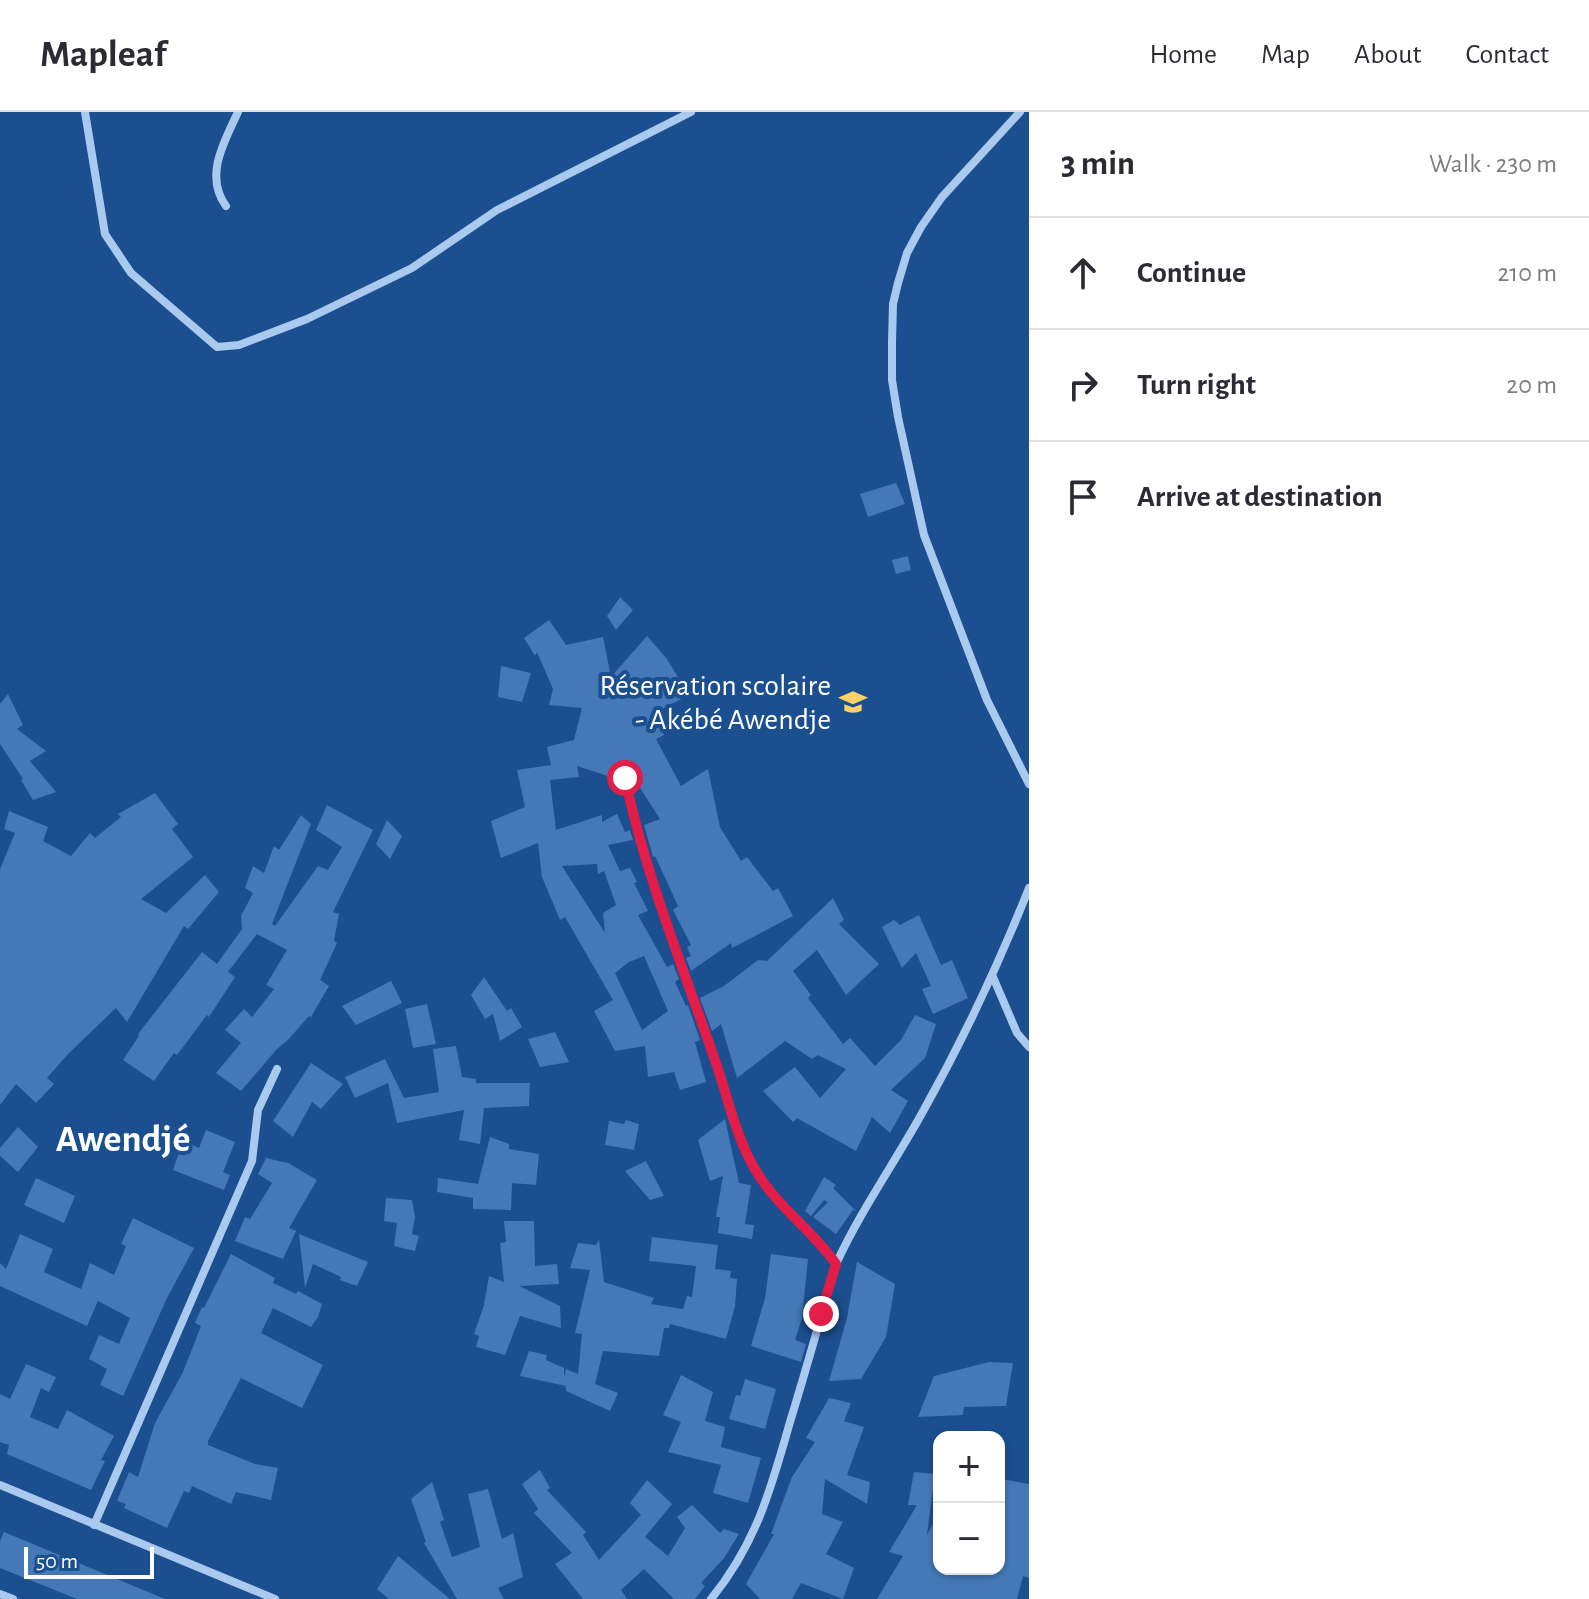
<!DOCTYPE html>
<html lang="en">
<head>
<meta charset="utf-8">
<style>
	body { margin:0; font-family:"Alegreya Sans",sans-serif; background:#f7f7f7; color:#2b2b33 }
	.controls { position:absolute; right:24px; bottom:24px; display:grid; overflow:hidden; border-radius:16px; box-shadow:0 2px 6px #0004 }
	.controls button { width:72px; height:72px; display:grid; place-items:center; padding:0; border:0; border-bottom:2px solid #e1e1e2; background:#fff; color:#2b2b33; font:40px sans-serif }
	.scale { position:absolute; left:24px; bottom:20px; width:130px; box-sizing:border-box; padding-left:8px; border:4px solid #fff; border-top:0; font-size:22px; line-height:28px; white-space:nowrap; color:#fff; -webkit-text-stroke:6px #1b4f8f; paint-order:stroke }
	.stop { position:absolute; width:24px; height:24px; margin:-18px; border:6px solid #e11d48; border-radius:50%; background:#fff }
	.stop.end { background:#e11d48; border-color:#fff; box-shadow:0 2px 8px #0008 }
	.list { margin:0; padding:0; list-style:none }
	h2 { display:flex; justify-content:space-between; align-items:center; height:104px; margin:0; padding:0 32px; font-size:34px }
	h2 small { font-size:26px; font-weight:400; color:#7c7c81 }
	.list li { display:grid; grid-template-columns:52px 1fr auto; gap:24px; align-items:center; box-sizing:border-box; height:112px; padding:0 32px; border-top:2px solid #e1e1e2 }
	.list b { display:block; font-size:30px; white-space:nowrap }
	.list em { font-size:26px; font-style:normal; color:#7c7c81 }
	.icon { flex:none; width:44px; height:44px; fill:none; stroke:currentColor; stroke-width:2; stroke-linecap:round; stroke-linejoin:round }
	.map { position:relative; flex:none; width:1029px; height:1487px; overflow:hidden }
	header { display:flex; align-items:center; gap:48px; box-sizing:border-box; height:112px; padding:0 40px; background:#fff; border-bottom:2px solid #e1e1e2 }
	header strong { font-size:38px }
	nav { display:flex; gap:44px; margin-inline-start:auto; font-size:28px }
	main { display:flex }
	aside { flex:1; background:#fff }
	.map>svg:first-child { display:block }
	.building { fill:#4478b7; fill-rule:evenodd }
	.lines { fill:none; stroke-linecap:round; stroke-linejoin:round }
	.minor { stroke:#a9c9ee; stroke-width:8 }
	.route { stroke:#e11d48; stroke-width:10 }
	.labels { text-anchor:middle; stroke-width:8; stroke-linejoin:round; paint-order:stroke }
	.poi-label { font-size:30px; fill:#fff; stroke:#1b4f8f; text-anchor:end }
	.district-label { font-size:38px; font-weight:bold; fill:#fff; stroke:#1b4f8f }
</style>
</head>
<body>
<header>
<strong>Mapleaf</strong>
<nav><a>Home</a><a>Map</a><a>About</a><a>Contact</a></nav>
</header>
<main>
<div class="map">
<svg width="1029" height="1487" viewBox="0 0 1029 1487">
	<rect width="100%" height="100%" fill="#1b4f8f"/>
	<path class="building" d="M896,371L905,392L868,405L860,382Z
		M908,444L911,458L896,462L892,448Z
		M620,485L633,498L616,518L607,504Z
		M549,508L566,533L603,525L611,565L647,524L667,547L689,583L653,602L664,623L656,627L681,674L708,657L720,715L741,749L747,745L773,779L778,776L793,804L732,836L731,831L691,859L686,846L691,844L687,835L691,833L673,798L678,794L655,744L653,745L644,713L660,707L631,662L624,655L617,667L577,654L579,665L550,668L556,718L602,703V710L617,702L625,720L630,718L633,728L608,733L620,759L630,756L637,770L634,771L648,799L638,803L667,855L673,852L679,867L675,870L686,894L688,893L700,928L695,930L706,970L680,978L674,960L648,965L645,934L615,939L594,899L613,888L565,805L560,808L542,765L538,731L501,746L491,709L525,695L517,658L551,653L547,635L574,628L582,596L549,593L553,577L537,540L535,544L524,526ZM597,752L598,762L604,759L616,793L603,801L605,821L562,754ZM644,844L668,899L642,918L615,861L629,850Z
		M501,554L531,561L522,590L498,585Z
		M8,582L23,613L17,617L46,639L30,649L56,680L33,688L21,668L23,667L0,632V592Z
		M155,681L178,712L172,717L193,745L141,787L166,801L205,763L219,780L188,817L184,814L127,910L116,896L68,942L47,966L54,972L36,991L16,972L0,993V757L15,721L4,717L9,699L48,715L43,729L71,744L90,721L95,726L121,705L118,702Z
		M327,693L373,718L333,800L339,802L334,829L337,831L320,868L329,874L311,905L309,904L288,928L277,937L241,979L216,961L241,931L225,918L244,897L252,905L274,877L266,873L287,838L257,822L228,860L235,865L209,905L207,903L177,943L174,941L154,969L123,948L139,924L138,922L202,840L217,852L242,817L241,804L253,781L245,776L253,754L264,761L274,734L279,738L301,703L311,712L272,812L275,814L318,754L328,758L342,735L316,718Z
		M387,708L402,724L390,747L376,732Z
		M833,786L844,808L839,812L879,852L846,883L817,838L793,859L811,883L808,886L843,932L850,926L875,954L901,928L915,903L936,912L925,946L891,978L908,989L890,1021L872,1005L856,1039L797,1006L793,1010L763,979L795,955L820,986L846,957L818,943L812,947L785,929L737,966L721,912L712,919L700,886L724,874L758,848L767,849Z
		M919,803L941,853L952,848L968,886L933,902L922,877L931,874L916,841L902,856L882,815L894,808L900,813Z
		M484,865L507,899L511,896L522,915L500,929L493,902L485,907L471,883Z
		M391,869L402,891L356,913L342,894Z
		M427,892L436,932L413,936L405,897Z
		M555,920L569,950L540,955L528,927Z
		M456,934L462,965L476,967V971H530L529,994L484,996L480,1032L459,1028L464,998L397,1011L388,971L355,986L345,965L385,947L404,986L439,980L433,937Z
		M311,951L343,972L321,997L312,990L293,1025L273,1009Z
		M725,1007L739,1071L751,1073L745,1112L754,1113L752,1127L718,1121L720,1105H716L723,1064L710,1069L698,1028Z
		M626,1008L639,1012L634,1038L605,1033L609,1009L624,1012Z
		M18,1015L38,1035L18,1060L0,1044V1036Z
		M206,1018L235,1030L223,1060L230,1063L224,1078L173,1058L183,1029L199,1036Z
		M490,1025L509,1032V1037L539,1042L536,1073L512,1071L511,1098L473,1097V1086L437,1080L438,1066L478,1072Z
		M266,1046L288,1051L317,1068L289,1116L296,1119L283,1147L235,1129L245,1105L250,1107L272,1071L258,1062Z
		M646,1049L664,1084L650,1088L625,1059Z
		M824,1065L836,1073L833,1076L856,1099L853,1098L836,1122L813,1105L828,1090L824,1088L811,1104L805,1099Z
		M36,1066L75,1084L64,1111L24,1093Z
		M386,1086L412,1088L415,1105L412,1122L419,1124L415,1139L394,1134L397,1111L384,1109Z
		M133,1106L194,1136L167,1186L123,1284L100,1273L107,1257L89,1247L99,1223L119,1232L130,1206L98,1189L87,1214L0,1174V1151L6,1157L20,1122L53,1137L44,1160L81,1177L90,1151L114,1163L126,1134L121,1132Z
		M504,1109H534L535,1154L557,1152L559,1172L519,1174L560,1194L561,1216L520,1204L505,1243L476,1235L479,1224L474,1222L484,1193L489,1164L504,1170L500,1131L506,1130Z
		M299,1122L368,1150L357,1174L340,1168L341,1165L313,1152L305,1176Z
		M652,1125L718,1133L715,1157L731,1159L730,1166L737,1167L735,1194L726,1227L670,1212L669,1216H664L659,1244L603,1239L595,1272L618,1281L610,1299L566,1279V1274L520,1264L529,1239L547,1243L546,1248L564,1256V1266L566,1257L578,1262L582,1222L575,1221L590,1158L570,1156L578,1131L596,1133L599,1128L604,1170L654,1186L651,1192L683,1197L687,1184L692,1185L696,1154L649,1149Z
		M231,1142L275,1166L273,1171L296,1182L298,1179L322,1192L318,1205L311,1215L273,1196L261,1221L323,1253L302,1296L241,1266L208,1329V1333L255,1352L278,1356L271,1388L236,1380L231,1392L192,1374L189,1381L184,1379L167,1416L124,1396L126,1392L117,1389L129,1360L138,1365L155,1311L183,1260L201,1214L195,1211L202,1195L204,1196Z
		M771,1142L808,1147L802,1206L795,1228L806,1232L801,1250L751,1234L765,1186Z
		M857,1150L895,1172L886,1225L861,1267L829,1269L847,1206Z
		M989,1250L1013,1251L1006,1294L964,1295L963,1303L918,1305L934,1264Z
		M26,1252L56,1265L49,1280L41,1276L30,1305L58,1317L67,1298L114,1324L101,1348L105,1349L91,1378L7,1342L9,1333L0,1330V1282L10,1287Z
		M681,1263L713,1280L705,1309L725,1315L721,1335L761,1346L748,1391L713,1381L721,1353L668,1340L681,1310L663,1303Z
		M745,1267L776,1277L765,1317L729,1307L736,1283L740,1284Z
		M829,1286L851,1291L844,1309L864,1315L847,1363L870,1370L867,1392L825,1367L822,1402L843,1410L826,1442L854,1456L843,1487L801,1471L792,1487H760L746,1472L774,1422H771L792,1365L815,1330L806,1326Z
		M540,1358L550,1376L547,1378L586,1420L583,1423L599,1448L641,1403L630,1391L647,1368L672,1392L645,1425L668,1444L685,1416L677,1405L692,1393L720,1421L724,1417L739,1422L724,1446L701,1471L705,1474L695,1487H674L644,1457L621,1478L627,1487H583L555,1452L572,1441L534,1401L538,1397L522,1372Z
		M914,1360L935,1362L927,1423L939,1401V1457H999V1440L1004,1433L1001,1367L1029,1372V1466L1023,1464L1017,1487H877L903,1444L889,1440L917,1393H908Z
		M432,1370L444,1408L440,1410L452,1445L480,1435L468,1382L488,1377L502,1427L513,1421L523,1465L498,1476L504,1487H457L424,1431L426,1430L411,1387Z
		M4,1420L165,1487H77L0,1456V1429Z
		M398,1444L450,1487H389L377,1477Z"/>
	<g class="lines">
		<path class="minor" d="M85,0L105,122L131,161L217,235L239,233L307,207L412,156L497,98L691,0
			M1020,0L942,85L921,115L907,141L898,171L893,192L892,230V268L898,305L924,423L987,588L1029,672
			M226,94C204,64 224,30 238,0
			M625,666C646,766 685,861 718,957C731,997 740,1041 767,1075C788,1103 815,1122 836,1152
			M993,865L1017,921L1029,935
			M0,1373L275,1487
			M94,1413L252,1049L258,998L277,957
			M0,1482L13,1487
			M711,1487C756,1432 771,1377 790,1310C806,1258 821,1205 836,1152C860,1100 893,1053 921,1003C962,930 998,854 1029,776"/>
	</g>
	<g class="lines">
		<path class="route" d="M625,666C646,766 685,860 718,957C731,997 740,1041 767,1075C788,1103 816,1123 836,1152L821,1202"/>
	</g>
	<defs>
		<g id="school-bare" transform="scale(2.16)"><path d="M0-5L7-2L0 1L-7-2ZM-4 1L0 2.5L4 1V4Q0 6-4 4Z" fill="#ffd166" stroke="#1b4f8f" stroke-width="2.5" paint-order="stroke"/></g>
	</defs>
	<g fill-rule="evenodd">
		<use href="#school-bare" x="853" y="590"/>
	</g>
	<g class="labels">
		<g class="poi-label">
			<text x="831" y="583">Réservation scolaire<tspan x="831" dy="34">- Akébé Awendje</tspan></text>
		</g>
		<g class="district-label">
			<text x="123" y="1039">Awendjé</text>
		</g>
	</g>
</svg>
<div class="controls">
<button>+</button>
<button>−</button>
</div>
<div class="scale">50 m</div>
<div class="stop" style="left:625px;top:666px"></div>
<div class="stop end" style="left:821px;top:1202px"></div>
</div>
<aside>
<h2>3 min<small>Walk · 230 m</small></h2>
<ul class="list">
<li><svg class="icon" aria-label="ahead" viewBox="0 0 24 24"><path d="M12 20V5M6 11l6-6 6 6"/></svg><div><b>Continue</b></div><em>210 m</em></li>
<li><svg class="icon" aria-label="right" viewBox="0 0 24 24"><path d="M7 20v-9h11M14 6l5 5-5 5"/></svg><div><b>Turn right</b></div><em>20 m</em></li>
<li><svg class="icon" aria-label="arrive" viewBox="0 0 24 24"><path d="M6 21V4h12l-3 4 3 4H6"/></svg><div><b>Arrive at destination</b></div></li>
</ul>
</aside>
</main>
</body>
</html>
